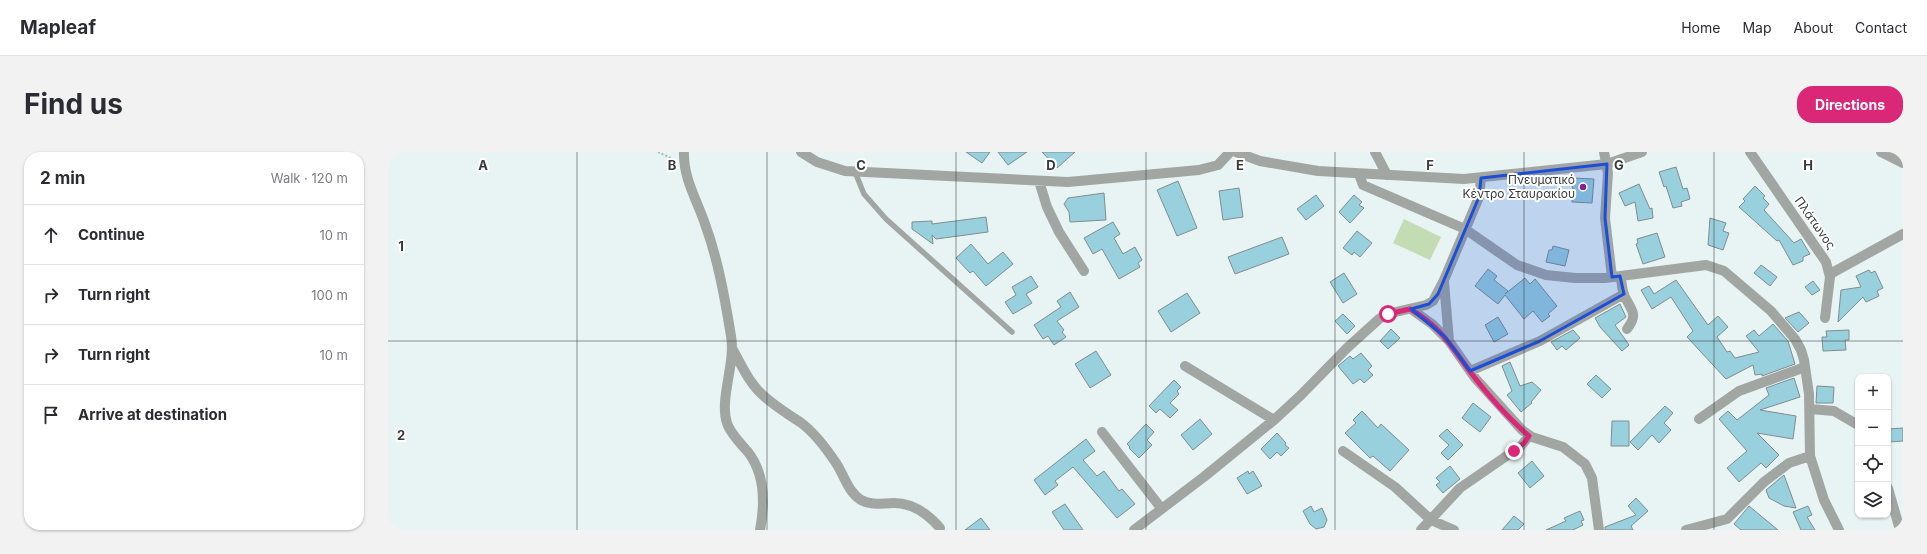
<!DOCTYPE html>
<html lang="en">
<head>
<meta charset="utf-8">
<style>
	body { margin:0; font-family:Inter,sans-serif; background:#f2f2f3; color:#2b2b33 }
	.controls { position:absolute; right:12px; bottom:12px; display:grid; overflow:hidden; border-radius:8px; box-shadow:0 1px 3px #0004 }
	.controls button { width:36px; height:36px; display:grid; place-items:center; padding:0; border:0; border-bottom:1px solid #e1e1e2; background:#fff; color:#2b2b33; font:20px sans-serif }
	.stop { position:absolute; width:12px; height:12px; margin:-9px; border:3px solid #db2777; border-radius:50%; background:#fff }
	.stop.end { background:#db2777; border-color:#fff; box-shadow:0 1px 4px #0008 }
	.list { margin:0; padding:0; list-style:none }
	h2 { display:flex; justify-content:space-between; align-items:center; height:52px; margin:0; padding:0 16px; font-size:17px }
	h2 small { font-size:13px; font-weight:400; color:#7c7c81 }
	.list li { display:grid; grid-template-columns:26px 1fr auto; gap:12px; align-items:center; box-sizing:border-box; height:60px; padding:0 16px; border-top:1px solid #e1e1e2 }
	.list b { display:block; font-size:15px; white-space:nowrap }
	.list em { font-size:13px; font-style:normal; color:#7c7c81 }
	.icon { flex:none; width:22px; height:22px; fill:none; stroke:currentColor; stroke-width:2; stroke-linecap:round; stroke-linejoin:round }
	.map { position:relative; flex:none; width:1515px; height:378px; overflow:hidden; border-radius:16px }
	header { display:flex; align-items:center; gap:24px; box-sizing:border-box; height:56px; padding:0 20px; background:#fff; border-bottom:1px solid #e1e1e2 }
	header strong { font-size:19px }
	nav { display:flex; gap:22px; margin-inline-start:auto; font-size:14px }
	.intro { display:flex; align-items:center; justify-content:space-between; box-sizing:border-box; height:96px; padding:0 24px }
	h1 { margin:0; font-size:28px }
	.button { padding:10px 18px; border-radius:16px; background:#db2777; color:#fff; font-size:14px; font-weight:700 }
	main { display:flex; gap:24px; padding:0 24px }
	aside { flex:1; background:#fff; border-radius:16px; box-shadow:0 1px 3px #0004 }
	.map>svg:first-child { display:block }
	.green { fill:#c4dcb4 }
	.building { fill:#99d0dd; stroke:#808c8f }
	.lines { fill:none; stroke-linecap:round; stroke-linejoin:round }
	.path { stroke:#aab4b3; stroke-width:2; stroke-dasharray:2 2; stroke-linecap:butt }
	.service { stroke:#a1a6a3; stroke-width:5.5 }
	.minor { stroke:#a1a6a3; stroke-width:10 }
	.tertiary { stroke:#a1a6a3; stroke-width:10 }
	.route { stroke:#db2777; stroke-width:5 }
	.marked { fill:#1d4ed8; fill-opacity:0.2; stroke:#1d4ed8; stroke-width:3; stroke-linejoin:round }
	.grid { fill:none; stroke:#363b3a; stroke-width:1; stroke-opacity:0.55 }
	.poi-dot { fill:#81238e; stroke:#fff; stroke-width:1.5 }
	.labels { text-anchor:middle; stroke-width:4; stroke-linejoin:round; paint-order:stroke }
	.poi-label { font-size:12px; fill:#363b3a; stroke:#fff; text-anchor:end }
	.street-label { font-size:12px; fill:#363b3a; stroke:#fff }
	.grid-label { font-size:13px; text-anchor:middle; font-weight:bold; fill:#363b3a; stroke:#fff; stroke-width:4; stroke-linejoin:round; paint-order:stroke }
</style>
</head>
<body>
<header>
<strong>Mapleaf</strong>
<nav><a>Home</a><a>Map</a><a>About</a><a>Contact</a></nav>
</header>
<div class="intro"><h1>Find us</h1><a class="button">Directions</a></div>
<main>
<aside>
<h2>2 min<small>Walk · 120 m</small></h2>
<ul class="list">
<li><svg class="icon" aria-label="ahead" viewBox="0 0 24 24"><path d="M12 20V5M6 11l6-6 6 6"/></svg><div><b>Continue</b></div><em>10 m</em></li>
<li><svg class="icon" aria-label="right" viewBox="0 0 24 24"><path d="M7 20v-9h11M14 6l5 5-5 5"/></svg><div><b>Turn right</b></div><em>100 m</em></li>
<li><svg class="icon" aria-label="right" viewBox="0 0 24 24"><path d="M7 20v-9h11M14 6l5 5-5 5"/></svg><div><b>Turn right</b></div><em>10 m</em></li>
<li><svg class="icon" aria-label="arrive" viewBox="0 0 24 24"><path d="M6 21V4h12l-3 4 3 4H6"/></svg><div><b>Arrive at destination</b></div></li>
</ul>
</aside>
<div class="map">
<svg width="1515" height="378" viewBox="0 0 1515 378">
	<rect width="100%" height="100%" fill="#e7f4f3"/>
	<path class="green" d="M1016,67L1053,85L1042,108L1005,91Z"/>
	<path class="building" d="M578,0H602L594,11Z
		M610,0H639L620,13Z
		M654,0H687L669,16Z
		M1288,15L1295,37L1299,36L1302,47L1293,50L1294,54L1285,56L1278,34L1276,35L1271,20Z
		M1185,26L1206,27L1204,51L1184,50Z
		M790,29L809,76L789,84L769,38Z
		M1251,32L1262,57L1264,56L1265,66L1250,69L1247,50L1237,54L1231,41Z
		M1367,34L1377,44L1375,46L1381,52L1376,58L1406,91L1413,87L1422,102L1415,105V109L1405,113L1391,88L1389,89L1351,55L1357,49L1355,47Z
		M851,36L855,65L835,68L831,39Z
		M716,41L718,68L682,70L681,60L676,52L680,46Z
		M928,43L936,54L918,68L909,57Z
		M966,43L974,50L971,53L976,56L962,71L951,60Z
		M598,65L600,80L548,87L544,83L545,92L524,77V70L544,69V72Z
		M1322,66L1338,71L1335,79L1341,81L1335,98L1320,93Z
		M725,70L732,82L726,86L735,102L747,95L754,108L750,111L752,115L731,127L714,97L705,102L696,86Z
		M969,79L984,91L972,105L966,100L964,103L955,96Z
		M1269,81L1277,105L1255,112L1248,92L1250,91L1249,87Z
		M894,85L901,102L847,122L840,105Z
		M583,92L600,112L615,100L625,112L598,134L585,119L582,121L568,106Z
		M1165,94L1181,98L1177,114L1158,110L1161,98H1164Z
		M1373,113L1389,125L1382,134L1366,121Z
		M1100,117L1109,124L1106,128L1120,139L1117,142L1137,126L1142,132L1147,127L1169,154L1160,162L1162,164L1154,170L1145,159L1136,167L1117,143L1110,152L1087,134Z
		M1481,118L1483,121L1487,119L1495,136L1489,139L1491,144L1478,150L1475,145L1450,170L1453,138L1473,135L1468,124Z
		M956,121L969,142L955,151L942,130Z
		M643,124L650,135L638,142L644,151L625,162L617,150L628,143L624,135Z
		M1288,128L1320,173L1330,164L1340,175L1329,185L1339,200L1342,199L1347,206L1371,200L1358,184L1366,178L1371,184L1385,172L1400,189L1407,212L1374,224V222L1367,223L1365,213L1338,227L1299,185L1305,179L1283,145L1264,157L1253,138L1261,134L1266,142Z
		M1425,129L1432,138L1424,143L1417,135Z
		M682,140L691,155L669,169L676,178L674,180L678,185L666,193L660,184L655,187L646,173L673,155L669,149Z
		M799,141L812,161L783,180L770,159Z
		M1232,152L1238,165L1227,173L1241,193L1234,199L1212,175L1207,166Z
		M1411,160L1421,171L1410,180L1397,166Z
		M955,162L967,174L959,182L947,169Z
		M1110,165L1120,182L1106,190L1097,173Z
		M1003,177L1012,186L1000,197L992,189Z
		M1185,178L1192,186L1178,198L1174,194L1169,198L1163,190Z
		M1461,178V188H1457L1458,198L1435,199L1434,185H1439L1438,179Z
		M708,199L723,223L702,236L687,212Z
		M973,201L984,214L980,218L985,223L976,231L972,227L965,232L950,214L962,204L965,207Z
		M1122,210L1132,234L1144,230L1153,238L1143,250L1144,251L1133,260L1119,243L1124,239L1114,214Z
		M1208,223L1223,237L1214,246L1199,232Z
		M1406,226L1412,245L1372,258L1408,264L1405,287L1369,281L1391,303L1378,316L1373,311L1351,330L1339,316L1359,299L1331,267L1340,259L1349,268L1381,243L1378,236Z
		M786,228L793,235L789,239L791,242L782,251L790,258L782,266L772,257L768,261L761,254Z
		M1429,234L1446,235L1445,251H1428Z
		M1085,251L1103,265L1092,280L1074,266Z
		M1277,254L1285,261L1276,271L1283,278L1271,291L1264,283L1250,298L1242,290Z
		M974,259L990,276L993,272L1021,298L1002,319L985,304L982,306L957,281L968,271L965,268Z
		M812,267L824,282L805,298L793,283Z
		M1224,269H1241V294H1223Z
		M758,272L766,280L759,288L764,293L751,306L741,296L742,295L739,292Z
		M1515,276V289L1501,290L1500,277Z
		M1059,277L1075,293L1060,308L1053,301L1061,293L1051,284Z
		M889,281L898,291L897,293L901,296L893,304L889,300L882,307L873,297Z
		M698,287L707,299L695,308L709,324L716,319L731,339L734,337L747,352L729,366L685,315L667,329L670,333L657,343L646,328Z
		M1144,309L1156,324L1142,336L1130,321Z
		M1062,314L1072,327L1055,341L1048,333L1052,330L1048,326Z
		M860,319L861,322L865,319L874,334L859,342L849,326Z
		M1396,323L1408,356L1396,354L1381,346L1378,338Z
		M1248,346L1260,359L1243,374L1245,378H1217V375L1248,363L1240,354Z
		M677,352L695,378H676L664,360Z
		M923,354L926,360L934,356L939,368L936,375L928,377L922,372L915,359Z
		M1361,354L1390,378H1353L1346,372Z
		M1420,354L1424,363L1419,365L1427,378H1413L1405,360Z
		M1192,359L1196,368L1193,369L1195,373L1185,378H1158L1178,369L1176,366Z
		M1126,364L1136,372L1130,378H1114Z
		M593,366L602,378H577Z"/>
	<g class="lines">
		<path class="path" d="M270,0L285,7"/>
		<path class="service" d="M467,20L476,42L498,67L624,180"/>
		<path class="minor" d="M296,0C295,26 309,48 317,72C330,107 337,147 343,184C348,211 331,247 339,271C342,281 353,292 360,300C377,322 377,352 372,378
			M413,0L429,10L457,19L680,30L811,18L830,13L842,0
			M987,0L999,23
			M1216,0L1220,21L1217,66L1224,125
			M1362,0L1438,110L1442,125L1437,166
			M971,22L975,33L1077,77L1129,113L1158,123L1187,126H1217L1318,113L1336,119L1383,159L1407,187L1413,198L1416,208L1421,242L1422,304L1436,348L1451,378
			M651,29L659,55L671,80L696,119
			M1442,122L1515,82
			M1232,124C1234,130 1234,138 1236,143C1243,158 1251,162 1239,177
			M1056,130L1061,189L1087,226L1134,278L1144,285L1175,295L1197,312L1204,326L1211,378
			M1023,157L1044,172L1061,189
			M345,198C354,214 362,233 377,245C388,255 400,262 412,270C426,280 438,296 448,311C456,323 460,340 473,348C484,354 494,351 506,351C525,351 540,362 552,376
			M797,214L886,268
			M1082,219L1152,189L1236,142
			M1422,257L1446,259L1470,273
			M1311,267L1351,239L1417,215
			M714,280L773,356
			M955,299L1007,335L1043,368L1066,378
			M1500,336L1512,378
			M746,378L817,324L886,268L913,243L959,196L991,167L999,162L1038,153L1045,149L1056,128L1091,45L1093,26
			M1033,378L1072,336L1133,294L1141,284
			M1298,378L1339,367L1376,330L1401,311L1422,304"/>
		<path class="tertiary" d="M848,0L872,9L930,19L1076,27L1219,12L1254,0
			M1493,0L1515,11"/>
	</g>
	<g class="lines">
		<path class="route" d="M1000,162L1022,157C1053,175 1063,194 1083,221C1100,243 1120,266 1141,284L1136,291L1126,299"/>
	</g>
	<path class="marked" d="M1219,12L1217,66L1224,125L1232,124L1236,142L1152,189L1082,219L1057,185L1023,157L1041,152L1050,142L1091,45L1093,26Z"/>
	<path class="grid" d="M189,0V378M379,0V378M568,0V378M758,0V378M947,0V378M1136,0V378M1326,0V378M0,189H1515"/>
	<circle class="poi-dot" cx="1195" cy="35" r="4"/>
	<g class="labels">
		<g class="poi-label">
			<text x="1187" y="32">Πνευματικό<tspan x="1187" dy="14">Κέντρο Σταυρακίου</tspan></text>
		</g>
		<g class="street-label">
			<text transform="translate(1427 71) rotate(55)" y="4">Πλάτωνος</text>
		</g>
	</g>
	<g class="grid-label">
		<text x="95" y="18">A</text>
		<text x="284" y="18">B</text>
		<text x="473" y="18">C</text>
		<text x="663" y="18">D</text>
		<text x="852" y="18">E</text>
		<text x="1042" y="18">F</text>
		<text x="1231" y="18">G</text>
		<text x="1420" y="18">H</text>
		<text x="13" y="99">1</text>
		<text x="13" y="288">2</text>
	</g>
</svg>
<div class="controls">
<button>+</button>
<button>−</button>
<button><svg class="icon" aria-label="locate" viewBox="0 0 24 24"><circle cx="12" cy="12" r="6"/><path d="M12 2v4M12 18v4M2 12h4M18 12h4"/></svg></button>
<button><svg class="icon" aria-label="layers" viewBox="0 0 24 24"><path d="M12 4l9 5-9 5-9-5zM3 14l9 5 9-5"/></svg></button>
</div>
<div class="stop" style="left:1000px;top:162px"></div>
<div class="stop end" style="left:1126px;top:299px"></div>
</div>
</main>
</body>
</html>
